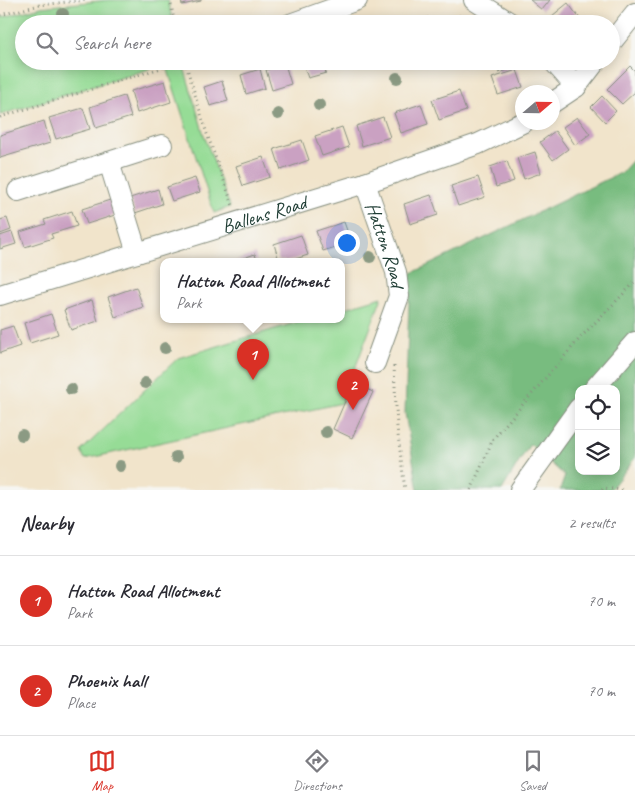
<!DOCTYPE html>
<html lang="en">
<head>
<meta charset="utf-8">
<style>
	body { margin:0; font-family:Caveat,sans-serif; background:#f2f2f3; color:#2b2b33 }
	.controls { position:absolute; right:15px; bottom:15px; display:grid; overflow:hidden; border-radius:10px; box-shadow:0 2px 12px #0003 }
	.controls button { width:45px; height:45px; display:grid; place-items:center; padding:0; border:0; border-bottom:1px solid #e1e1e2; background:#fff; color:#2b2b33; font:25px sans-serif }
	.compass { position:absolute; left:515px; top:85px; width:45px; height:45px; border-radius:50%; background:#fff; box-shadow:0 2px 12px #0003; rotate:70deg }
	.you { position:absolute; left:346px; top:242px; width:18px; height:18px; margin:-12px; border:4px solid #fff; border-radius:50%; background:#1a73e8; box-shadow:0 0 0 8px #1a73e833 }
	.badge { display:grid; place-items:center; width:32px; height:32px; border-radius:50%; background:#d93025; color:#fff; font-size:16px; font-weight:700 }
	.pin { position:absolute; translate:-50% -41px; filter:drop-shadow(0 1px 2px #0008) }
	.pin::after { content:''; position:absolute; top:26px; width:18px; height:15px; background:inherit; clip-path:polygon(0 0,100% 0,50% 100%) }
	.popup { position:absolute; left:160px; top:258px; width:185px; height:65px; box-sizing:border-box; display:grid; place-content:center; border-radius:10px; background:#fff; filter:drop-shadow(0 1px 4px #0005); font-size:16px; white-space:nowrap; color:#7c7c81 }
	.popup b { font-size:19px; color:#2b2b33 }
	.popup::after { content:''; position:absolute; left:50%; top:100%; margin-left:-10px; border:10px solid transparent; border-top-color:#fff }
	.list { margin:0; padding:0; list-style:none }
	h2 { display:flex; justify-content:space-between; align-items:center; height:65px; margin:0; padding:0 20px; font-size:21px }
	h2 small { font-size:16px; font-weight:400; color:#7c7c81 }
	.list li { display:grid; grid-template-columns:32px 1fr auto; gap:15px; align-items:center; box-sizing:border-box; height:90px; padding:0 20px; border-top:1px solid #e1e1e2 }
	.list b { display:block; font-size:19px; white-space:nowrap }
	.list p { margin:0; font-size:16px; white-space:nowrap; color:#7c7c81 }
	.list em { font-size:16px; font-style:normal; color:#7c7c81 }
	.icon { flex:none; width:28px; height:28px; fill:none; stroke:currentColor; stroke-width:2; stroke-linecap:round; stroke-linejoin:round }
	.map { position:relative; flex:none; width:635px; height:490px; overflow:hidden }
	.search { position:absolute; background:#fff; box-shadow:0 2px 12px #0003; left:15px; right:15px; top:15px; height:55px; display:flex; align-items:center; gap:12px; box-sizing:border-box; padding:0 18px; border-radius:28px; color:#7c7c81; font-size:19px }
	.sheet { height:245px; background:#fff }
	nav { display:flex; justify-content:space-around; align-items:center; box-sizing:border-box; height:70px; border-top:1px solid #e1e1e2; background:#fff; font-size:14px; color:#7c7c81 }
	nav a { display:grid; justify-items:center; gap:2px }
	nav .on { color:#d93025 }
	.map>svg:first-child { display:block }
	.green { fill:#96dc96; stroke:#5a8c65 }
	.forest { fill:#78bc7f; stroke:#4c7c5a; fill-rule:evenodd }
	.building { fill:#caa1c2 }
	.lines { fill:none; stroke-linecap:round; stroke-linejoin:round }
	.minor-casing { stroke:#889080; stroke-width:22 }
	.path { stroke:#889080; stroke-width:3; stroke-dasharray:1 4; stroke-linecap:butt }
	.minor { stroke:#fff; stroke-width:20 }
	.tree { fill:#8b9a83 }
	.labels { text-anchor:middle; stroke-width:4; stroke-linejoin:round; paint-order:stroke }
	.street-label { font-size:20px; fill:#1f3d34; stroke:#f6f6f2 }
</style>
</head>
<body>
<div class="map">
<svg width="635" height="490" viewBox="0 0 635 490">
	<rect width="100%" height="100%" fill="#f6f6f2"/>
	<filter id="ink" filterUnits="userSpaceOnUse"><feTurbulence type="fractalNoise" baseFrequency=".02" numOctaves="2"/><feDisplacementMap in="SourceGraphic" scale="10" xChannelSelector="R" yChannelSelector="G"/><feConvolveMatrix kernelMatrix="1 2 1 2 8 2 1 2 1" color-interpolation-filters="sRGB"/></filter>
	<filter id="wash" filterUnits="userSpaceOnUse"><feTurbulence type="fractalNoise" baseFrequency=".0096" numOctaves="4" result="noise"/><feDisplacementMap in="SourceGraphic" scale="20" xChannelSelector="R" yChannelSelector="G"/><feGaussianBlur stdDeviation="1.12" result="paint"/><feColorMatrix in="noise" values="0 0 0 0 0 0 0 0 0 0 0 0 0 0 0 0 0 1.4 0 .05"/><feComposite in="paint" operator="in"/></filter>
	<g filter="url(#wash)">
		<rect width="100%" height="100%" fill="#f1e4cb"/>
		<path class="green" d="M109,0H168L173,24H24V61H175L0,115V18L41,7Z
			M184,67L204,135L230,207L214,213L167,67Z
			M382,297L342,403L85,459L81,451L178,358L308,319H342V309Z"/>
		<path class="forest" d="M635,158V458L610,490H560L565,476L530,444L502,490H418L405,413L410,274L622,172ZM579,389H616V471H579Z"/>
		<g id="blocks">
			<path class="building" d="M181,0H201V1L182,5Z
				M530,0H550L542,10Z
				M568,3L577,15L585,24H558L552,16Z
				M460,15L463,24H435V23Z
				M428,17L430,24H409V23Z
				M396,20L398,24H385Z
				M302,61H322L326,73L308,78Z
				M327,61H347V62L329,68Z
				M495,61H515L517,67L499,73Z
				M285,64L291,84L272,90L266,70Z
				M630,66L635,71V92L622,104L607,89Z
				M260,69L265,88L246,94L241,75Z
				M517,70L523,87L498,95L492,78Z
				M165,81L171,102L137,113L131,91Z
				M222,81L228,101L210,106L204,87Z
				M459,91L466,111L439,120L432,100Z
				M124,96L131,117L96,128L90,107Z
				M602,96L616,111L605,122L591,107Z
				M421,104L428,124L401,133L394,113Z
				M83,108L90,129L56,139L49,118Z
				M383,117L390,137L362,146L356,126Z
				M577,117L590,134L575,145L563,127Z
				M44,121L50,143L0,158V135Z
				M342,127L349,147L322,156L315,136Z
				M555,131L568,149L553,160L540,142Z
				M302,140L309,160L281,170L274,149Z
				M535,152L541,173L524,179L517,158Z
				M263,157L270,177L243,186L236,166Z
				M507,161L514,181L496,187L490,167Z
				M478,177L485,197L458,206L451,186Z
				M195,178L200,192L172,201L167,187Z
				M158,189L162,204L135,213L130,198Z
				M431,195L438,215L410,224L404,204Z
				M110,200L115,215L87,224L82,209Z
				M72,211L77,226L51,234L53,238L25,247L20,232L46,224L44,220Z
				M7,218L11,230L0,234V220Z
				M344,222L351,242L323,251L316,231Z
				M12,232L16,244L0,249V236Z
				M301,235L308,255L289,261H279L274,244Z
				M255,254L257,261H235Z
				M136,287L143,307L115,317L108,297Z
				M92,300L98,321L71,330L64,310Z
				M51,314L58,334L30,343L24,323Z
				M13,326L20,346L0,353V330Z
				M353,383L373,392L352,438L333,429Z"/>
		</g>
	</g>
	<g filter="url(#ink)">
		<use href="#blocks" fill-opacity="0" stroke="#889080" stroke-width="1"/>
		<g class="lines">
			<g class="minor-casing">
				<g id="minor">
					<path d="M474,0L512,24"/>
					<path d="M290,24L357,0"/>
					<path d="M611,43L635,13"/>
					<path d="M553,61L576,87"/>
					<path d="M552,103L576,87L596,61"/>
					<path d="M109,162L137,253"/>
					<path id="s1" d="M365,183L396,272L399,296L375,363"/>
					<path d="M18,191L162,145"/>
					<path id="s2" d="M0,295L365,183L478,144L524,122"/>
					<path d="M594,389L635,342"/>
					<path d="M520,490L579,408"/>
				</g>
			</g>
			<path class="path" d="M170,0L175,24
				M0,15L40,5L86,0
				M184,62L186,65L207,134L233,206
				M0,117L184,61
				M394,366L397,427L405,490
				M471,490L493,439L581,337L635,282
				M602,490L604,488L623,490"/>
			<use href="#minor" class="minor"/>
		</g>
		<g class="tree">
			<circle cx="63" cy="14" r="6"/>
			<circle cx="397" cy="78" r="6"/>
			<circle cx="319" cy="105" r="6"/>
			<circle cx="278" cy="114" r="6"/>
			<circle cx="370" cy="257" r="6"/>
			<circle cx="165" cy="348" r="6"/>
			<circle cx="145" cy="383" r="6"/>
			<circle cx="71" cy="389" r="6"/>
			<circle cx="326" cy="432" r="6"/>
			<circle cx="22" cy="435" r="6"/>
			<circle cx="176" cy="457" r="6"/>
			<circle cx="120" cy="466" r="6"/>
		</g>
	</g>
	<g class="labels">
		<g class="street-label">
			<text dy="7" stroke="none"><textPath href="#s2" startOffset="276">Ballens Road</textPath></text>
			<text dy="7" stroke="none"><textPath href="#s1" startOffset="65">Hatton Road</textPath></text>
		</g>
	</g>
</svg>
<div class="controls">
<button><svg class="icon" aria-label="locate" viewBox="0 0 24 24"><circle cx="12" cy="12" r="6"/><path d="M12 2v4M12 18v4M2 12h4M18 12h4"/></svg></button>
<button><svg class="icon" aria-label="layers" viewBox="0 0 24 24"><path d="M12 4l9 5-9 5-9-5zM3 14l9 5 9-5"/></svg></button>
</div>
<svg class="compass" viewBox="-18 -18 36 36"><path d="M0-13l5 13h-10z" fill="#e53935"/><path d="M0 13l5-13h-10z" fill="#7c7c81"/></svg>
<div class="you"></div>
<div class="pin badge" style="left:253px;top:380px">1</div>
<div class="popup"><b>Hatton Road Allotment</b>Park</div>
<div class="pin badge" style="left:353px;top:410px">2</div>
<div class="search"><svg class="icon" aria-label="search" viewBox="0 0 24 24"><circle cx="10" cy="10" r="6"/><path d="M15 15l6 6"/></svg>Search here</div>
</div>
<section class="sheet">
<h2>Nearby<small>2 results</small></h2>
<ul class="list">
<li><span class="badge">1</span><div><b>Hatton Road Allotment</b><p>Park</p></div><em>70 m</em></li>
<li><span class="badge">2</span><div><b>Phoenix hall</b><p>Place</p></div><em>70 m</em></li>
</ul>
</section>
<nav>
<a class="on"><svg class="icon" aria-label="map" viewBox="0 0 24 24"><path d="M3 6l6-2 6 2 6-2v14l-6 2-6-2-6 2zM9 4v14M15 6v14"/></svg>Map</a>
<a><svg class="icon" aria-label="directions" viewBox="0 0 24 24"><path d="M12 3l9 9-9 9-9-9zM9 14v-3h6M13 9l2 2-2 2"/></svg>Directions</a>
<a><svg class="icon" aria-label="saved" viewBox="0 0 24 24"><path d="M7 4h10v16l-5-4-5 4z"/></svg>Saved</a>
</nav>
</body>
</html>
